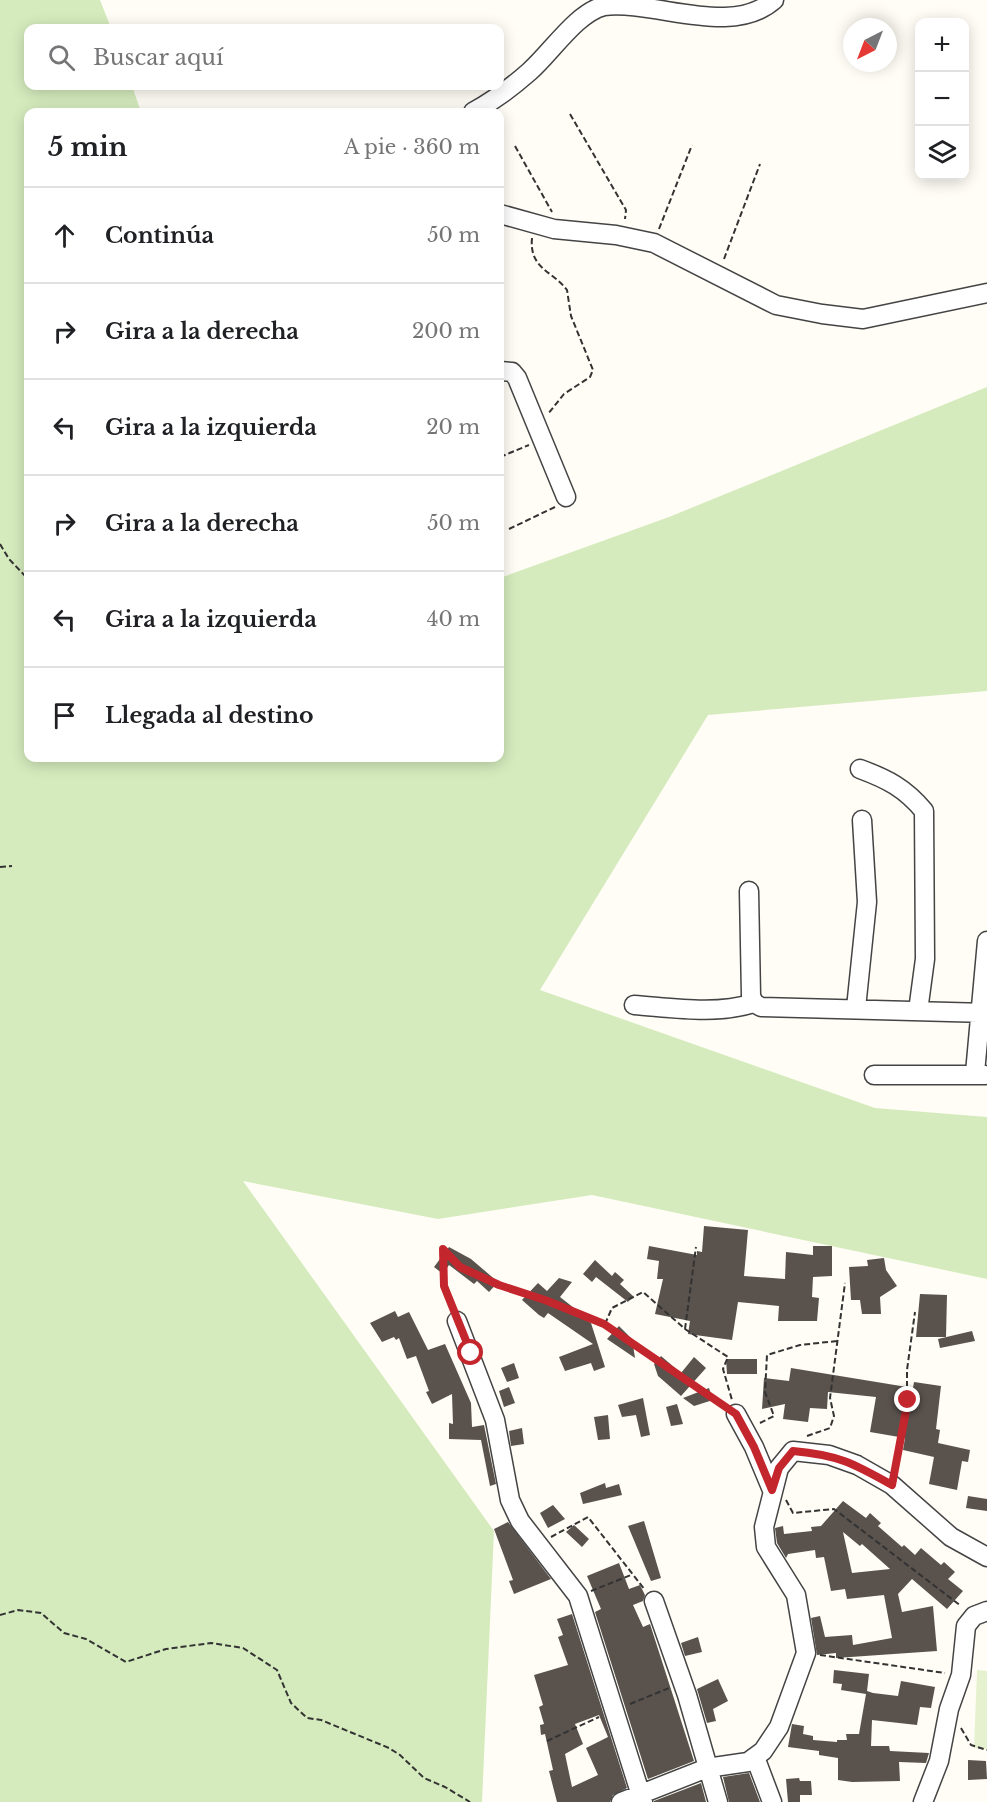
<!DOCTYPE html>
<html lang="es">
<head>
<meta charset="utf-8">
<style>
	body { margin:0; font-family:"Libre Baskerville",serif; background:#f2f2f2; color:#202124 }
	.controls { position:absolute; right:18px; top:18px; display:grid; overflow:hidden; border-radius:12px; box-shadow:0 3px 15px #0003 }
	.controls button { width:54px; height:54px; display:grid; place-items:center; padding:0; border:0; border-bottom:2px solid #e0e0e0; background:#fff; color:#202124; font:30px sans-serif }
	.compass { position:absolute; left:843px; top:18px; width:54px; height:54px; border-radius:50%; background:#fff; box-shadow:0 3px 15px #0003; rotate:222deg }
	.stop { position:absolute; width:18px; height:18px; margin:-14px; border:4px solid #c4262e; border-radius:50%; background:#fff }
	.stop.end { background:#c4262e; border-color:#fff; box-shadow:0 2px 6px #0008 }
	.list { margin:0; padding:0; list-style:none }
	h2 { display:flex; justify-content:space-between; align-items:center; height:78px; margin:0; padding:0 24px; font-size:26px }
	h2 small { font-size:20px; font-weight:400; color:#757577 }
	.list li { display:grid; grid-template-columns:39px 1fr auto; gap:18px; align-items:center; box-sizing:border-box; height:96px; padding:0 24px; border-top:2px solid #e0e0e0 }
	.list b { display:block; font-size:22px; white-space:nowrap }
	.list em { font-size:20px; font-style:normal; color:#757577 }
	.icon { flex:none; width:33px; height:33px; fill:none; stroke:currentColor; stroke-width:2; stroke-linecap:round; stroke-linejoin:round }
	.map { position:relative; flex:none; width:987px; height:1802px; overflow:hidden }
	.search { position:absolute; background:#fff; box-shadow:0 3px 15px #0003; left:24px; top:24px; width:480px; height:66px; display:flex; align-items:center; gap:15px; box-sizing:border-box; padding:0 21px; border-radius:12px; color:#757577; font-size:22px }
	.panel { position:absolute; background:#fff; box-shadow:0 3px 15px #0003; left:24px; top:108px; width:480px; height:654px; border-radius:12px }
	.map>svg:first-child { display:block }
	.green { fill:#d5ebbd }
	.pitch { fill:#e6f2cf }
	.building { fill:#5a524d; fill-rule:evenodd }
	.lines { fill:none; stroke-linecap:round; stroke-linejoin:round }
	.minor-casing { stroke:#444; stroke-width:21 }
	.path { stroke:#333; stroke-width:2; stroke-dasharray:6 3; stroke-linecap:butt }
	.minor { stroke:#fff; stroke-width:18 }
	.route { stroke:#c4262e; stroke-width:8 }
</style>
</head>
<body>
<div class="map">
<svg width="987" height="1802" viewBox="0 0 987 1802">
	<rect width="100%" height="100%" fill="#fffdf5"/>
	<path class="green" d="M0,0H100L111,28H28V86H132L141,112H28V758H500V578L669,517L987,387V691L708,715L540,990L875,1108L987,1117V1279L592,1195L438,1219L243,1181L494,1531L482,1802H0Z"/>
	<path class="pitch" d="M977,1670L987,1671V1749L974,1748Z"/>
	<path class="building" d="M704,1226L748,1230L744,1276L785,1279L786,1252L813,1255V1246H832V1276L813,1277L812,1297L819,1298L817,1321H778L779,1306L738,1302L732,1340L688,1334L690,1321L655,1314L663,1279H657L659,1261L647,1259L649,1246L697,1255V1251L702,1252Z
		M449,1247L471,1259L498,1282L489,1292L477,1281L474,1284L449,1265L443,1274L434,1267Z
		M884,1258L886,1270L897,1286L880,1297L881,1314H862L860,1300H851L849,1267L868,1266L867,1260Z
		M595,1260L612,1276L615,1272L624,1280L620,1284L633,1296L628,1302L596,1277L592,1282L583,1274Z
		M559,1278L572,1282L560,1297L574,1308L571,1312L591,1323L605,1367L594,1371L591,1363L565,1371L559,1357L593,1344L548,1313L544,1318L539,1315L522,1300L538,1283L547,1291Z
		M920,1294L947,1295L946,1337H916Z
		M395,1311L398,1317L409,1312L428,1350L445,1344L471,1403L472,1427L484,1425L496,1484L490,1486L481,1440L449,1439V1423L453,1424L452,1394L432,1404L426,1392L429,1391L416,1356L407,1359L399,1338L396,1340L394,1337L382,1342L370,1323Z
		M619,1326L632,1339L635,1358L607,1339Z
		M972,1331L975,1341L940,1348L938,1339Z
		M661,1356L681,1373L694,1357L706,1368L681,1396L658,1376L654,1364Z
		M726,1359H757V1374H727Z
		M514,1363L519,1378L507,1382L501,1368Z
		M791,1368L913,1388L914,1382L941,1386L936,1429L940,1430L938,1443L970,1450L968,1462L962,1461L957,1490L929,1484L934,1457L903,1450L905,1438L870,1432L876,1397L828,1392L827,1409L810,1408L808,1422L783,1419L785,1404L762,1409L764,1378L789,1381Z
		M509,1387L515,1403L504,1407L499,1391Z
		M709,1388L713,1400L694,1406L683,1398Z
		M643,1398L650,1435L641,1437L636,1415L622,1417L618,1405Z
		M677,1404L683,1424L671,1426L666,1407Z
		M608,1415L610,1439L598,1440L594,1417Z
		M522,1428L524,1444L511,1446L509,1431Z
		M605,1483L606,1488L619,1484L622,1495L583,1504L580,1493Z
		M968,1496L987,1499V1511L966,1508Z
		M843,1501L866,1518L870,1513L881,1523L878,1526L902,1547L904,1545L915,1555L921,1548L941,1565L944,1562L955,1572L948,1579L963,1591L947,1609L912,1579L898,1594L902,1612L933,1606L937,1651L836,1658V1653L817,1655L811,1618L820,1616L825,1637L852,1635L853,1645L892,1638L884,1595L847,1599L845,1589L831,1591L824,1557L816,1558L815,1550L788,1554L786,1558L777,1543L775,1528L783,1526L784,1534L812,1531L811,1527L821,1526ZM843,1532L860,1546L862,1544L890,1569L852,1573Z
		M553,1505L565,1519L548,1528L540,1513Z
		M644,1521L661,1578L651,1581L628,1526Z
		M508,1522L551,1579L514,1594L509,1581L513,1580L494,1529Z
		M574,1525L589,1539L582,1547L566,1532Z
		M619,1563L629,1589L640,1585L645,1595L643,1601L633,1605L643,1627L650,1624L694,1761L648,1779L595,1612L601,1609L587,1576Z
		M572,1614L627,1788L613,1795L610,1802H557L549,1771L553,1770L545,1734L541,1735L540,1725L544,1724L539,1707L543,1705L534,1675L568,1665L558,1637L563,1635L557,1619ZM599,1715L608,1737L586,1748L598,1775L572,1787L565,1754L583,1744L575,1724Z
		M698,1637L702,1652L685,1656L681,1643Z
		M834,1670L869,1674L867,1691L873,1693L898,1696L901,1681L935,1687L931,1708L920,1707L917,1725L872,1720L871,1746H889L890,1751L929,1753L926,1763L899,1762L900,1781L852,1782L838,1780V1758L819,1755V1751L788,1747L792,1724L804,1726L803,1734L813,1736V1740L837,1742V1740H847L846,1734H859L866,1694L841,1690L842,1684L833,1683Z
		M718,1679L728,1701L713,1709L716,1721L707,1723L697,1689Z
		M968,1760L986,1761L987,1779L968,1780Z
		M749,1773L760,1802H729L723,1777Z
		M799,1778L800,1781H811L812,1795H800V1802H788L786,1779Z
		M701,1783L706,1802H654V1801Z"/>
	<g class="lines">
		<g class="minor-casing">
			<path id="minor" d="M473,112C493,101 512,87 529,72C551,53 576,13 604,6C656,0 731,38 774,0
				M500,214L554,229L616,235L654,243L776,305L822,314L863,319L987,293
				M500,371L512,372L517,378L566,497
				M860,769C887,779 905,788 924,811L925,959L918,1011
				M749,891L751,996L754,1003
				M634,1005C674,1008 715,1015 754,1003L761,1007L987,1013
				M856,1008L867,902L862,820
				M975,1073L987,941
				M874,1075H985
				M457,1321L495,1420L510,1500L520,1521L578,1596L643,1802
				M736,1414L754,1447L772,1490
				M654,1601L687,1695L718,1802
				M755,1757L772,1802
				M621,1802L707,1768L748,1762L763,1751L779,1727L806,1653L796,1595L766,1547L764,1527L779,1468L793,1451L829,1455L857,1465L892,1485L951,1537L987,1557
				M923,1802L939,1761L949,1709L961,1675L966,1626L974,1616L987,1611"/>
		</g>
		<path class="path" d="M570,114L626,210L625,219
			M515,146L552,212
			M659,229L692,145
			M532,238C529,269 553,271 567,290L571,316L593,370L590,377L564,394L548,414
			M724,259L760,164
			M500,457L529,445
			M509,529L555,507
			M0,544L9,559L28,579
			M0,867L12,866
			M443,1249L460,1267L499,1285L545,1300L604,1324L724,1406
			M443,1249L444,1286L451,1305
			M605,1324L612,1308L643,1292L685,1329L728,1357L723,1369L732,1400
			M685,1329L696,1247
			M760,1423L774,1416L765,1392L767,1355L800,1345L837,1341
			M807,1436L830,1428L834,1416L830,1398L845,1283
			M895,1467L907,1400V1370L915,1312
			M786,1500L793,1513L834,1509L961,1606
			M551,1537L588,1517L645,1590
			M591,1591L631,1575
			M0,1615L18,1610L41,1613L64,1633L86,1639L126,1662L166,1649L211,1643L243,1648L277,1670L291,1703L307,1718L321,1720L389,1748L400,1755L424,1778L445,1787L470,1802
			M820,1655L945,1673
			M630,1704L669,1688
			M961,1728L971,1745L987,1750
			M547,1741L599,1717"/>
		<use href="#minor" class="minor"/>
	</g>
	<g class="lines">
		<path class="route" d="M471,1353L444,1286L443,1249L460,1267L499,1285L545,1300L604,1324L736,1414L754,1447L772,1490L779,1468L793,1451C838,1455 853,1463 892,1485L908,1400"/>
	</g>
</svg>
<div class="controls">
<button>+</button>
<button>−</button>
<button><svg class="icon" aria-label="layers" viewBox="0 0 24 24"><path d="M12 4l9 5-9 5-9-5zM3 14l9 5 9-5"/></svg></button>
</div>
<svg class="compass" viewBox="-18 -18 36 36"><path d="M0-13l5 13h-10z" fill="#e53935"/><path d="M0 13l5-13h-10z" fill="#757577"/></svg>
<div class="stop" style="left:471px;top:1353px"></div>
<div class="stop end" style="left:908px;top:1400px"></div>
<div class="search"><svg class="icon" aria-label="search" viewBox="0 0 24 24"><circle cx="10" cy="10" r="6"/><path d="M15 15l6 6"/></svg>Buscar aquí</div>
<section class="panel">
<h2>5 min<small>A pie · 360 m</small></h2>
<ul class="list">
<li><svg class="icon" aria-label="ahead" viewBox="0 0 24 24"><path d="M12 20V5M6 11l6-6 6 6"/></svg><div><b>Continúa</b></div><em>50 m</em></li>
<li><svg class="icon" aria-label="right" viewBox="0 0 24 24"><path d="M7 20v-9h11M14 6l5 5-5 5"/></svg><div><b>Gira a la derecha</b></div><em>200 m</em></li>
<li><svg class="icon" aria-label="left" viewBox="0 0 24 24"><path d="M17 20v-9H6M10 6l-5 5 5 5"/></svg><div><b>Gira a la izquierda</b></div><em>20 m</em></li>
<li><svg class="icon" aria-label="right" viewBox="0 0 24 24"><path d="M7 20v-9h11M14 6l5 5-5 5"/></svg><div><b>Gira a la derecha</b></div><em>50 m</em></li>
<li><svg class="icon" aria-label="left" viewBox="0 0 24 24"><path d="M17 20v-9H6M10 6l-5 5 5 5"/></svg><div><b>Gira a la izquierda</b></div><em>40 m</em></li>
<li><svg class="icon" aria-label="arrive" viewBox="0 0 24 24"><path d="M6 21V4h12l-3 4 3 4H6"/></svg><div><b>Llegada al destino</b></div></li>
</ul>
</section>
</div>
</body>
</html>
